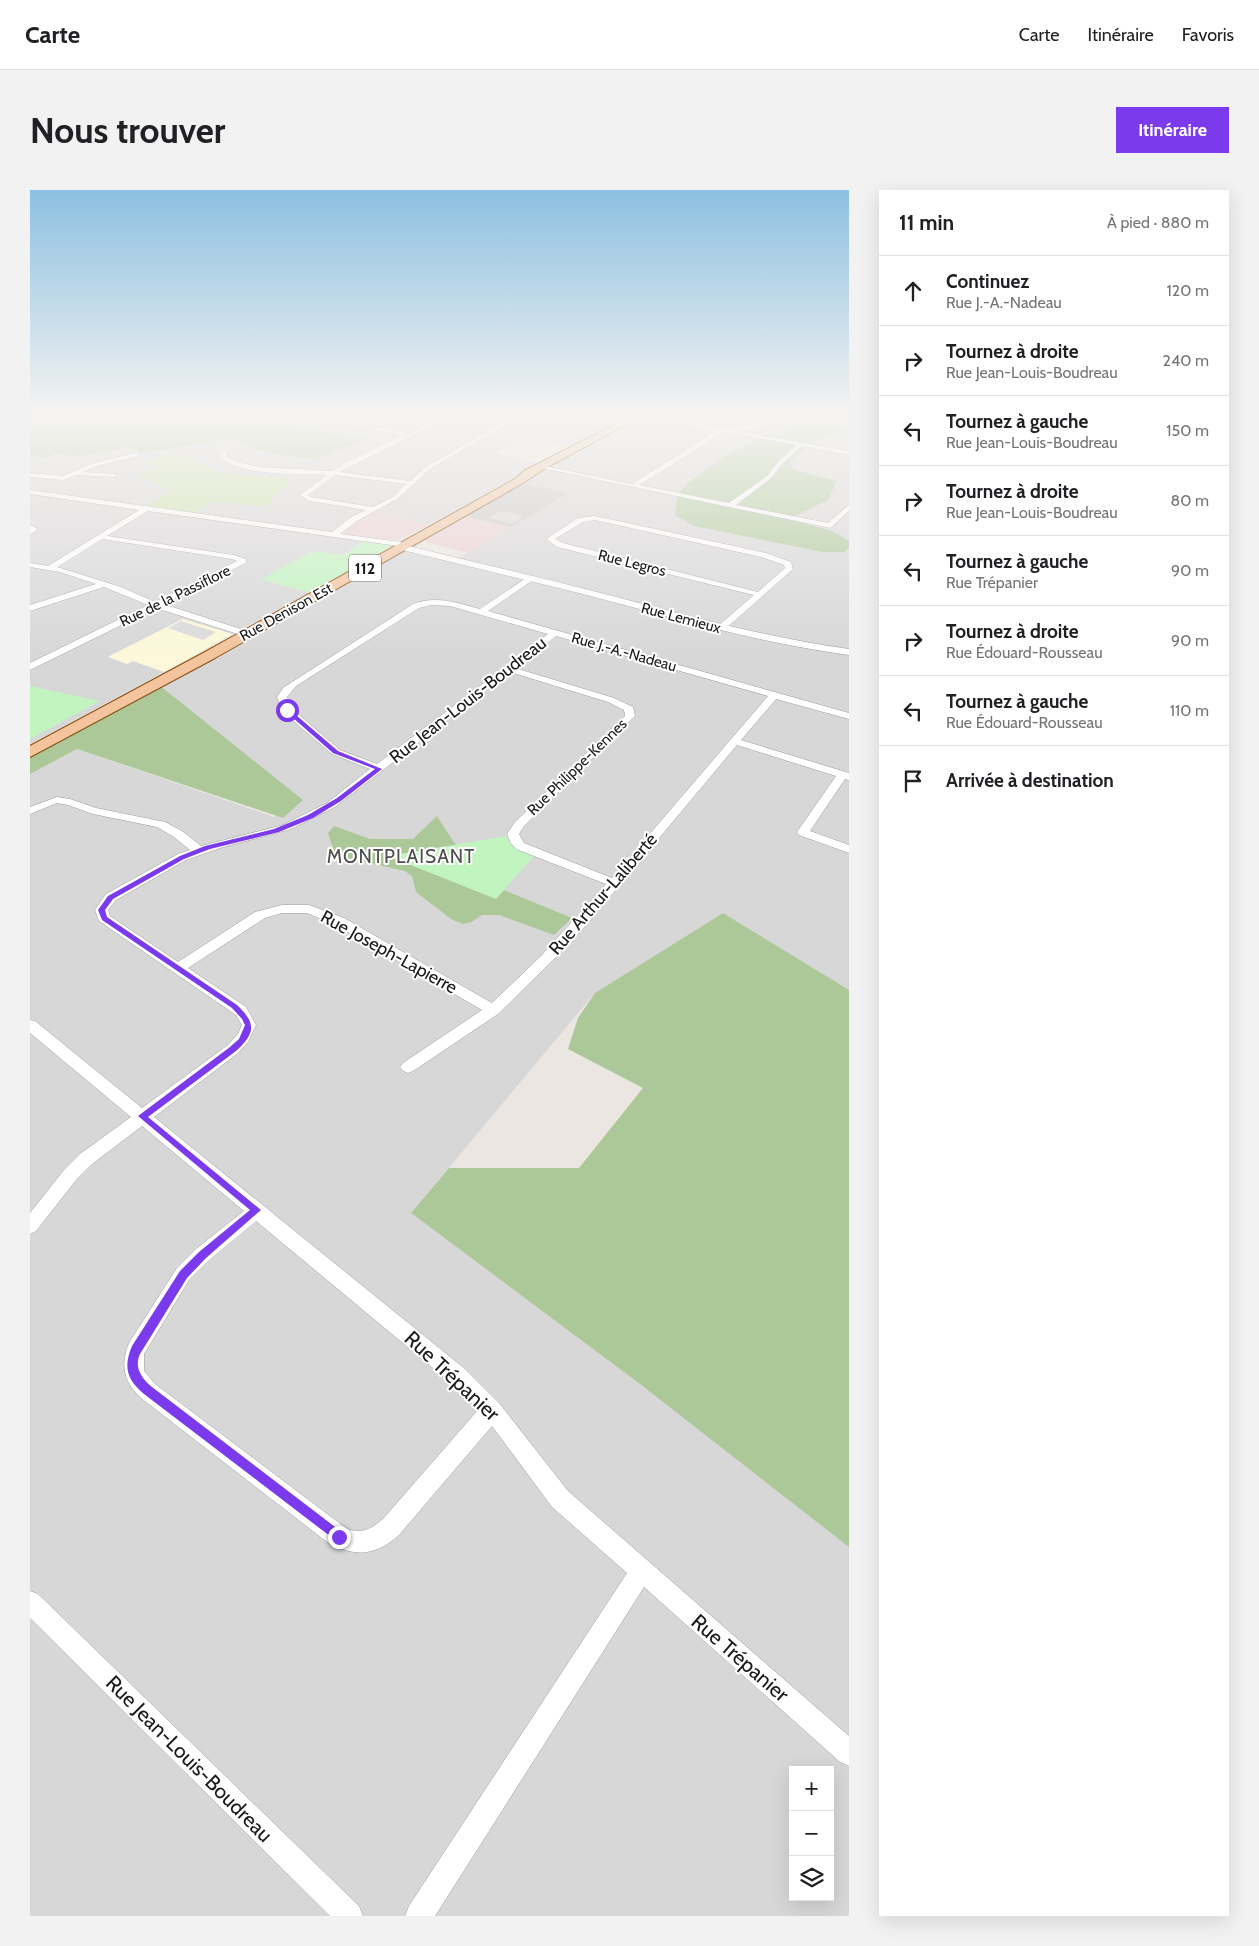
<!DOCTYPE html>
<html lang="fr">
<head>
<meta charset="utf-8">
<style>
	body { margin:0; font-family:Cabin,sans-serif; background:#f2f2f2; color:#202124 }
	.controls { position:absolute; right:15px; bottom:15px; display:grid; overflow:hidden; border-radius:0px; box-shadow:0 5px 20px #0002 }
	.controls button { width:45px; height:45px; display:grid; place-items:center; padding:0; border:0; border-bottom:1px solid #e0e0e0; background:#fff; color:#202124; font:25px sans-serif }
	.stop { position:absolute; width:15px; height:15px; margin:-11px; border:4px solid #7c3aed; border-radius:50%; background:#fff }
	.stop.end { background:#7c3aed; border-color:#fff; box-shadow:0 1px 5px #0008 }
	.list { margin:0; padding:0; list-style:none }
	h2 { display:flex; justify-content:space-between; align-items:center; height:65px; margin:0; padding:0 20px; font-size:21px }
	h2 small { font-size:16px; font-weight:400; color:#757577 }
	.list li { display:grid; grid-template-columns:32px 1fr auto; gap:15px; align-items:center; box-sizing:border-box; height:70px; padding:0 20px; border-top:1px solid #e0e0e0 }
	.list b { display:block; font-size:19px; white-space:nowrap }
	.list p { margin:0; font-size:16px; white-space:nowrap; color:#757577 }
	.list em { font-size:16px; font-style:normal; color:#757577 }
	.icon { flex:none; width:28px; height:28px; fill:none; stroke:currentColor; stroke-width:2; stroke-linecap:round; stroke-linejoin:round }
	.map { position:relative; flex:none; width:819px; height:1726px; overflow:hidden; border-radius:0px }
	header { display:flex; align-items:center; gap:30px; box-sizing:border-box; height:70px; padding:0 25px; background:#fff; border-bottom:1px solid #e0e0e0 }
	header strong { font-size:24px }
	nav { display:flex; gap:28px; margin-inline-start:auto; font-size:18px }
	.intro { display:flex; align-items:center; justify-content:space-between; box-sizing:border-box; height:120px; padding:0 30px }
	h1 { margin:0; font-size:35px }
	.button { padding:12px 22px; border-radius:0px; background:#7c3aed; color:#fff; font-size:18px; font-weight:700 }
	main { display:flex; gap:30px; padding:0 30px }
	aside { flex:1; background:#fff; border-radius:0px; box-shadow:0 5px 20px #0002 }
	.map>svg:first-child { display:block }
	.residential { fill:#d8d7d8; fill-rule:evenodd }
	.commercial { fill:#ecd0d3 }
	.education { fill:#fcf8d9 }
	.religious { fill:#c8c8c8 }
	.grass { fill:#cce3a9 }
	.forest { fill:#acc898 }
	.wetland { fill:#bfd8c9 }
	.park { fill:#c1f4bf }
	.parking { fill:#dadada }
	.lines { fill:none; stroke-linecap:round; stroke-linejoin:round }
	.minor-casing { stroke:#9e9e9e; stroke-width:1 }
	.tertiary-casing { stroke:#9e9e9e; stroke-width:1 }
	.primary-casing { stroke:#854e0b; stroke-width:2 }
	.minor { fill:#fff; fill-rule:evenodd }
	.tertiary { fill:#fff; fill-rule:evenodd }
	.primary { fill:#f3c49d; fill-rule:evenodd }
	.route { fill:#7c3aed }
	.labels { text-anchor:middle; stroke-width:4; stroke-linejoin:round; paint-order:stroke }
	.far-street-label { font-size:15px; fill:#1a1a1a; stroke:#fff }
	.shield { fill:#fff; stroke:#5f5f5f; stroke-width:1 }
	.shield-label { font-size:16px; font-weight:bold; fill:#1a1a1a }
	.street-label { font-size:18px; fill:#1a1a1a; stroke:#fff }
	.neighbourhood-label { font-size:19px; letter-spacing:1px; fill:#4d4d4d; stroke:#fff }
	.near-street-label { font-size:21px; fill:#1a1a1a; stroke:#fff }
</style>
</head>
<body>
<header>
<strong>Carte</strong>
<nav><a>Carte</a><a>Itinéraire</a><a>Favoris</a></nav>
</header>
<div class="intro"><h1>Nous trouver</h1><a class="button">Itinéraire</a></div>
<main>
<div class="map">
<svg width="819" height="1726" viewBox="0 0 819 1726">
	<rect width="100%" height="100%" fill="#ebe6e1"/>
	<path class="residential" d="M242,226H599L541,256L496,247L464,263L511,274L398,335L344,321L307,347L332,352L313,365L283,361L232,389L280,403L202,444L153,429L79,466L97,474L103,471L134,482L0,554V266L15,268L24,264L50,267L97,257L112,263L202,249L236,262L334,249L273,238Z
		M819,226V800L693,723L564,804L381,1023L819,1350V1726H0V584L47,559L244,627L263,613L129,495L180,465L377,360L422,372L537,303L492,293L557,254L613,227ZM763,1580H800V1707H763Z"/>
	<path class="commercial" d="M345,321L398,335L371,349L364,350L312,344L324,332Z
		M434,326L481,337L437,363L396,352L395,350Z"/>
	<path class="education" d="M153,429L202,444L134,482L103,471L97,474L78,467Z"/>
	<path class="religious" d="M492,293L538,303L481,337L434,326Z"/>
	<path class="grass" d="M148,262L190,283L263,289L235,317L184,311L165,322L115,316L140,300L107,283L129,278L113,270Z"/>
	<path class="forest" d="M144,226H242L273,238L335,249L284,270L236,262L202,249L111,263L97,257L50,267L24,264L15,268L0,266V234C49,238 96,233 144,226Z
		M716,226H819V245C795,240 775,257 759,273L764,280L807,291L798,310L760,328L768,332L802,341L819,351V357L814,362H793L664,336L645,325C646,319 646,311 648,306C656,288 715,254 733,247C745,242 756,242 766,235V231Z
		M129,495L273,610L253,628L47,559L0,584V567Z
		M407,626L423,651L469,698L542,728L524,745L469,725H452L441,732L433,734L421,729L386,702L382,686L375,681L309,666L304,661L298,643L304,636L340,649H383Z
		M693,723L819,800V1357L610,1194L381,1023L419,978H549L613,898L538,859L548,828L565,803Z"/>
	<path class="wetland" d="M0,226H144C96,233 49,238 0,234Z"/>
	<path class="park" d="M332,352L361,356L280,403L231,389L283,361L313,365Z
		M0,496L70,511L0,549Z
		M477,646L483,656L504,666L466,709L358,666Z"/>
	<path class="parking" d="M471,321L494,326L482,334L459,328Z
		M151,431L186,442L173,450L138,438Z"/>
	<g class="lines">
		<g class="minor-casing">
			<path id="minor" d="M278,226H291L378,243L402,231L386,226H396L409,230V232L310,282L380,291L396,277L470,234L469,231L462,226H469L474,229L476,235L400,279L367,309L327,331L310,344L371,352L372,354L368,356L118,321L77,346L204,365L216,369V373L133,414L214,440V444H208L126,418L0,480V473L118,415L74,397L0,421V415L66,394L30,382L0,377V373L18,376L109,320L0,304V300L302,342L321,327L336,320L279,311L271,306V304L297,285C267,283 213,287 189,267L194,262L197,264L196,266L204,271L229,277L302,281L313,274L372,245ZM305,285L376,294L363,307L343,317L281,307L278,305ZM72,349L202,369L207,371L125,412L91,397L27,377Z
				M612,226H625L694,239L771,227L819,232V236L771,231L705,241L819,261V265L772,256L753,273L741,288L706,315L798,333L819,315V321L800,338L507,277L510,275L602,294L686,241ZM694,242L766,255L749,271L737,286L699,313L609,295Z
				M106,263L109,265L108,266L67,276L53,282L86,284V286L84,287L46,285L34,290L0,287V283L33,286L63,273Z
				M565,326L736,363L761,372L763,379L694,440H688V436L724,405L527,357L516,349L548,328ZM565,330L731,367L754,375L755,378L728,402L533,353L525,349L553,332Z
				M0,335L8,339L0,345Z
				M499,386L506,388L458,421L819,523V529L746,509L711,550L819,583V590L815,589L780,641L819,655V663L769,645L767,642L806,586L707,555L558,733L522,771L468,824L383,881L378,883L373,881L370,877L373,873L452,820L304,734L277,723H252L235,728L158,778L216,817L226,835L218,852L208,863L124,927L435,1179L469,1213L538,1301L819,1546V1576L810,1572L614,1397L405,1726H375L379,1716L597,1383L522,1317L462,1236L369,1345C346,1365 329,1367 301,1355L111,1208C94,1192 90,1175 99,1153L147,1078L166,1059L214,1021L112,936L62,974L46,990L6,1041L0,1044V1023L34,980L50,964L101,927L0,843V830L5,831L112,918L198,855L208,844L212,835L206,825L69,731L65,720L76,704L148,664L160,660L144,647L127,637L63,624L38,615L27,613L0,624V617L27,607L40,609L66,618L135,632L152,641L171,656L253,635L297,613L340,579L302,564L253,522L247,507L253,498L383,414C407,405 427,413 450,419ZM401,415L420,416L518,444L347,574L310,560L262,519L257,507L266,496L389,418ZM526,446L738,506L582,688L494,653L489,644L494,636L605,526L603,517L584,508L485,478ZM480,482L578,512L594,520L595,526L485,632L477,644L480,652L486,659L576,694L512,765L462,813L314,728L279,715H252L225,722L148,772L80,726L78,720L86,710L156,670L190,658L261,639L305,617ZM226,1031L421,1193L448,1220L353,1329C342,1339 332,1344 317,1339L125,1194L114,1181V1164L159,1090L178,1071Z
				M0,1401L8,1404L329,1716L333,1726H300L0,1428Z"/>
		</g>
		<g class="tertiary-casing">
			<path id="tertiary" d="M368,351L375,355C438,371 501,385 563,401C648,423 732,447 819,459V465C730,453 644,428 557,405C494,389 431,375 369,359L364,354Z"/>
		</g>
		<g class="primary-casing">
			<path id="primary" d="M601,226H612L514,279L493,293L185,468L0,567V556L175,462L485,289L494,281Z"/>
		</g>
		<use href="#minor" class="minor"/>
		<use href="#tertiary" class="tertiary"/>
		<use href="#primary" class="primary"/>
	</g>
	<linearGradient id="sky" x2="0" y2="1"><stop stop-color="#8dc0e1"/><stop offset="0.48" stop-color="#f6f4f2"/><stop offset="1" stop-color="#f6f4f2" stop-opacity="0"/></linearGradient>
	<rect width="819" height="468" fill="url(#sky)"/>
	<path class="route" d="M255,519H259L308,561L352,579L311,611L283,628L249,642L180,659L154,669L83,709L75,720L77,727L207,815C226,833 226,843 206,861L118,927L231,1020L176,1068L157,1088L110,1164C104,1177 111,1188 122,1197L313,1343L315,1347L313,1351L309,1353L114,1204C97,1190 93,1177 102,1156L150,1081L169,1062L220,1020L108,926L200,857L209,849L215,835L212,829L202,818L72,730L68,720L78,706L150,666L175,656L244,639L278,625L307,608L345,579L303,563L255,521Z"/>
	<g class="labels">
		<g class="far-street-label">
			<text transform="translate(602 373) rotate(14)" y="5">Rue Legros</text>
			<text transform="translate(145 406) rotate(-26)" y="5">Rue de la Passiflore</text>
			<text transform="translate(256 422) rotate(-29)" y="5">Rue Denison Est</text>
			<text transform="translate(651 428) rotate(15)" y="5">Rue Lemieux</text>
			<text transform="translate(594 462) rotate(16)" y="5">Rue J.-A.-Nadeau</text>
			<text transform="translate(547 577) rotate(-44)" y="5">Rue Philippe-Kennes</text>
		</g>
		<rect class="shield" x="319" y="364.5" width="32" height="27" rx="4"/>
		<g class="shield-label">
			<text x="335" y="384">112</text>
		</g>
		<g class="street-label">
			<text transform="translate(438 510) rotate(-38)" y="6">Rue Jean-Louis-Boudreau</text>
			<text transform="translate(573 704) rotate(-49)" y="6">Rue Arthur-Laliberté</text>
			<text transform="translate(359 762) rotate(29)" y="6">Rue Joseph-Lapierre</text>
		</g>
		<g class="neighbourhood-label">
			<text x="371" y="673">MONTPLAISANT</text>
		</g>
		<g class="near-street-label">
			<text transform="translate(422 1186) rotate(43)" y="7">Rue Trépanier</text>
			<text transform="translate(710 1468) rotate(41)" y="7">Rue Trépanier</text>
			<text transform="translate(159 1569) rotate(45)" y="7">Rue Jean-Louis-Boudreau</text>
		</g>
	</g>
</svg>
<div class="controls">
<button>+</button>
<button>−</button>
<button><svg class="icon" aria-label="layers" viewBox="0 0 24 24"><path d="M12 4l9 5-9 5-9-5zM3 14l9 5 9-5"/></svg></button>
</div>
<div class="stop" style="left:257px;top:520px"></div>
<div class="stop end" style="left:309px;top:1347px"></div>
</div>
<aside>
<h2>11 min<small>À pied · 880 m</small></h2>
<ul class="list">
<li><svg class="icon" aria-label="ahead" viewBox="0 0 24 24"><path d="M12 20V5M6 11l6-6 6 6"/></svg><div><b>Continuez</b><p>Rue J.-A.-Nadeau</p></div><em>120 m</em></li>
<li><svg class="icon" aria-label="right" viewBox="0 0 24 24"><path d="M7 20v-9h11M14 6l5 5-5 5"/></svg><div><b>Tournez à droite</b><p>Rue Jean-Louis-Boudreau</p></div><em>240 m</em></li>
<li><svg class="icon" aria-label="left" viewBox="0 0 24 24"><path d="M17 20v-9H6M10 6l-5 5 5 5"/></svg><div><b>Tournez à gauche</b><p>Rue Jean-Louis-Boudreau</p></div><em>150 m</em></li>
<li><svg class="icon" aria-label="right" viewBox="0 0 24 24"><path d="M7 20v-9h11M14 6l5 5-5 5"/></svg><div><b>Tournez à droite</b><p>Rue Jean-Louis-Boudreau</p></div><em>80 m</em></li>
<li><svg class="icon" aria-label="left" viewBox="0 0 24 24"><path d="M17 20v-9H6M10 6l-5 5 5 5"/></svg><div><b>Tournez à gauche</b><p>Rue Trépanier</p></div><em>90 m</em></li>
<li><svg class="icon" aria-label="right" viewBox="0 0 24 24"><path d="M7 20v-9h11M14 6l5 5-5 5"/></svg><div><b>Tournez à droite</b><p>Rue Édouard-Rousseau</p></div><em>90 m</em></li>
<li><svg class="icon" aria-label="left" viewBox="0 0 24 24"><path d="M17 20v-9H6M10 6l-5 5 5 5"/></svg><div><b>Tournez à gauche</b><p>Rue Édouard-Rousseau</p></div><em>110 m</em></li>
<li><svg class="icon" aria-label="arrive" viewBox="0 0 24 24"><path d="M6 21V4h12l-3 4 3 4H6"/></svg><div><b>Arrivée à destination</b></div></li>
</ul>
</aside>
</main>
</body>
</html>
